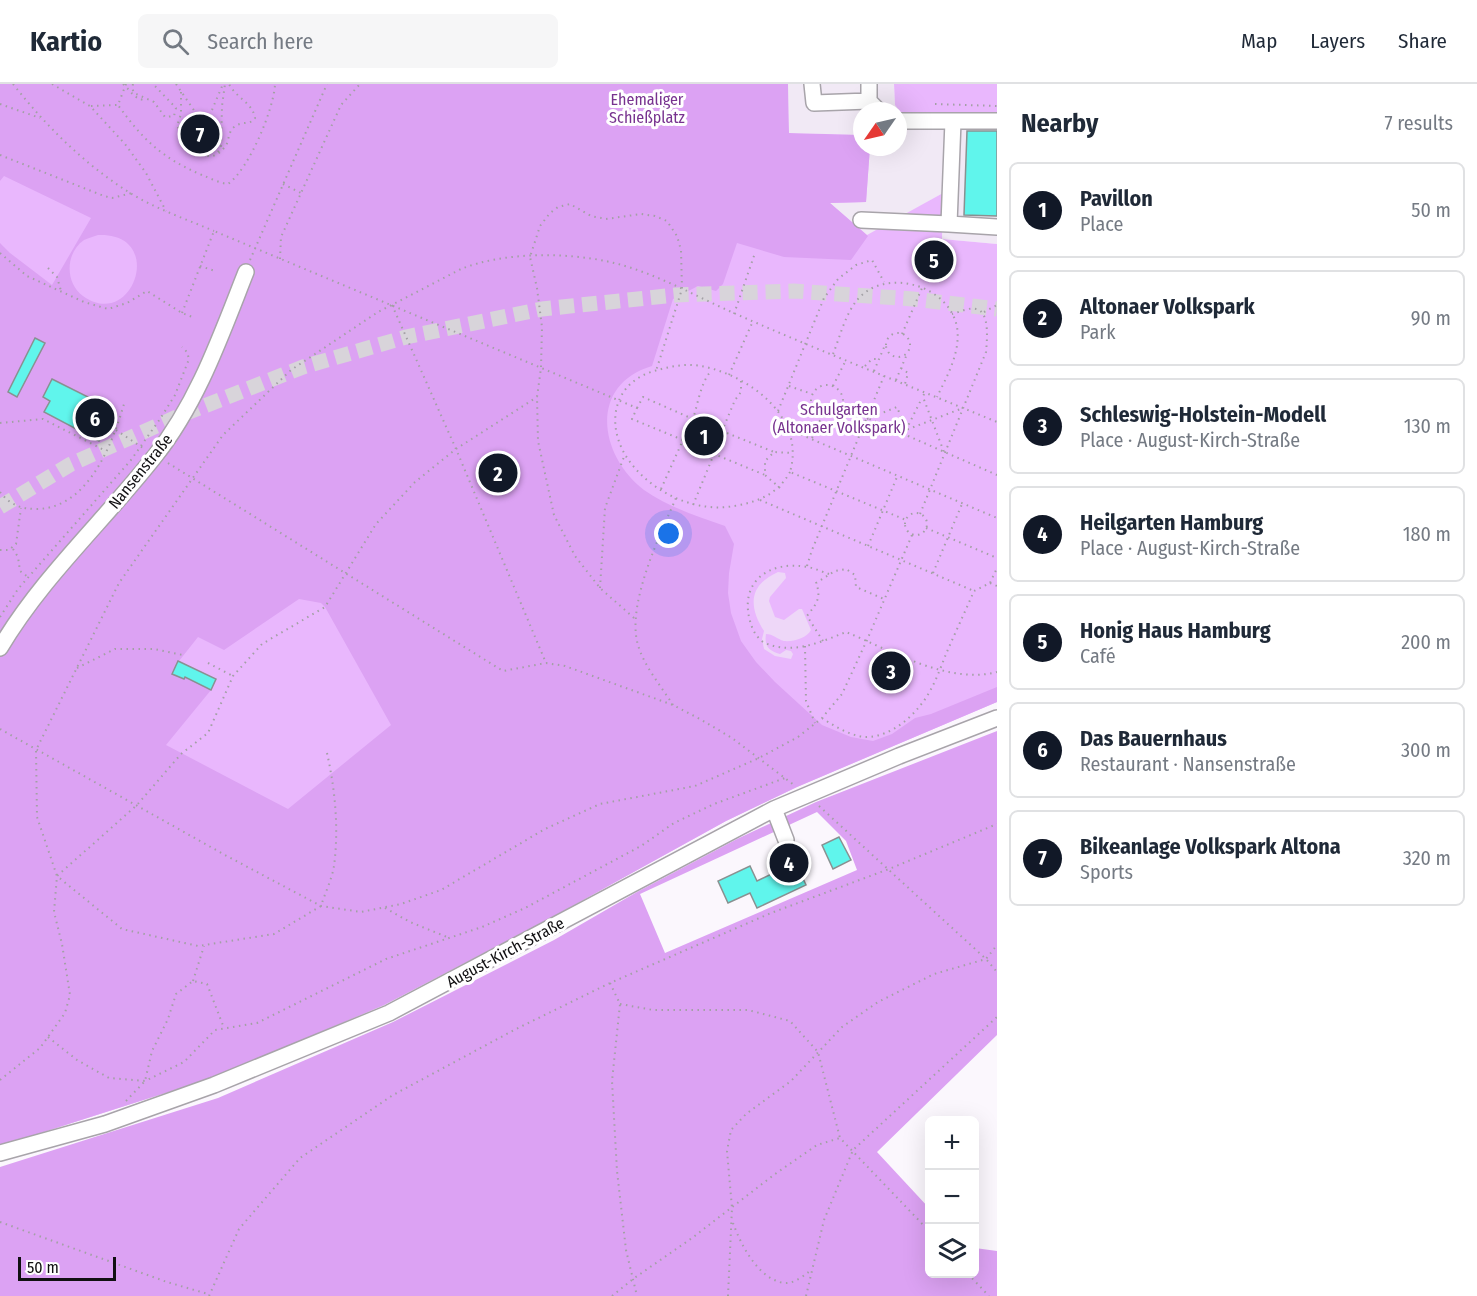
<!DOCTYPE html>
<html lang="en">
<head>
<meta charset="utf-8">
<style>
	body { margin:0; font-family:"Fira Sans Condensed",sans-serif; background:#f6f6f7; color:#1f2937 }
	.controls { position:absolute; right:18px; bottom:18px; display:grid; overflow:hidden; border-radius:9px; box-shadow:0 6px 24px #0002 }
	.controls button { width:54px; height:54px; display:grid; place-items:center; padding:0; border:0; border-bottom:2px solid #e0e1e3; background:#fff; color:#1f2937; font:30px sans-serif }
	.compass { position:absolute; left:853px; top:18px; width:54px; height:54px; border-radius:50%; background:#fff; box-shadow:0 6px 24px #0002; rotate:236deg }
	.scale { position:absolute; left:18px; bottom:15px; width:98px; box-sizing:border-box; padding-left:6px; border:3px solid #111012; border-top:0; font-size:16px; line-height:21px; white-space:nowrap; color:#111012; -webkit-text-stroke:4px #fff; paint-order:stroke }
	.you { position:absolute; left:669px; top:450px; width:21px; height:21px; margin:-15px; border:4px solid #fff; border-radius:50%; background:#1a73e8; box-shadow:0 0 0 9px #1a73e833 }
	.badge { display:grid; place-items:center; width:39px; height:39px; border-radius:50%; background:#111827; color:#fff; font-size:20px; font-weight:700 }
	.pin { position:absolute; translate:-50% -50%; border:3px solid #fff; box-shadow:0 2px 6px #0006 }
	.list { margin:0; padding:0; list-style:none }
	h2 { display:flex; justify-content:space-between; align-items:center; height:78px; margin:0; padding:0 24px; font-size:26px }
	h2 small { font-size:20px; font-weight:400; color:#747a83 }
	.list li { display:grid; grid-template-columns:39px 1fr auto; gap:18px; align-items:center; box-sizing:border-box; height:96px; margin:0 12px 12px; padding:0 12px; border:2px solid #e0e1e3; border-radius:9px }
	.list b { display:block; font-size:22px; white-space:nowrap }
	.list p { margin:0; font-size:20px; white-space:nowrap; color:#747a83 }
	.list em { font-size:20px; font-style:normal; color:#747a83 }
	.icon { flex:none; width:33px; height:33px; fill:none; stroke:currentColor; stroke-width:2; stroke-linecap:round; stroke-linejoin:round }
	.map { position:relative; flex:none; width:997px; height:1212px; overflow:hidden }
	header { display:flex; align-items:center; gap:36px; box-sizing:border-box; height:84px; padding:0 30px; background:#fff; border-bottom:2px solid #e0e1e3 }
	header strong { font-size:28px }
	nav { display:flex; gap:33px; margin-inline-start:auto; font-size:21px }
	.search { width:420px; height:54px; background:#f6f6f7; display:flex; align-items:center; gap:15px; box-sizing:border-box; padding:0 21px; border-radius:9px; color:#747a83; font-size:22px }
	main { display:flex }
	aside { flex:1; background:#fff }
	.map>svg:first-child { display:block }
	.built { fill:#f1e9f5 }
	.green { fill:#e9b7fd }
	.forest { fill:#dca2f3; fill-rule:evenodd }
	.water { fill:#eed7f8 }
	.building { fill:#60f5ec; stroke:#899191; stroke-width:1.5 }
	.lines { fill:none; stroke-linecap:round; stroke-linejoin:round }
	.minor-tunnel { stroke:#d8d4da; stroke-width:15; stroke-dasharray:15 8; stroke-linecap:butt }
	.minor-casing { stroke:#a8a4aa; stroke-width:18 }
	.path { stroke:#a3a0a5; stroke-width:2; stroke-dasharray:1.5 4.5; stroke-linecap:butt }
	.minor { stroke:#fff; stroke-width:15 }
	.labels { text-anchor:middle; stroke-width:6; stroke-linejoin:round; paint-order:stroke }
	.park-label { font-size:16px; fill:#77328f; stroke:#fff }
	.street-label { font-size:16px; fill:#111012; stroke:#fff }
</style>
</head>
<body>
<header>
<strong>Kartio</strong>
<div class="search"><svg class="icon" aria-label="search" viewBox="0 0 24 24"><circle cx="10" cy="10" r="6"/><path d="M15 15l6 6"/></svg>Search here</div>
<nav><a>Map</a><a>Layers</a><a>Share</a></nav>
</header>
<main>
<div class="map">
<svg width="997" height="1212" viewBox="0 0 997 1212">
	<rect width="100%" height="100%" fill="#fbf7fd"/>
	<path class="built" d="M788,0H894L895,21L997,30V160L942,155L943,109L868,152L829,118H865L870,63H898V27H862V51L789,49Z"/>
	<path class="green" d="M0,0L503,47L862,51V63H870L866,118L830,119L867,151L943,109L942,155L997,160V618L797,703L726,737L545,837L384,921L212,994L0,1062Z
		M894,0H997V30L901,29L895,21Z"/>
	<path class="forest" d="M0,0H788L789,49L862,51V63H870L866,118L830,119L868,152L851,176L784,173L737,159L723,200L716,207L698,202L673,215L652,282C588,301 599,372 644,406C668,423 697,432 725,442L734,460L729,489L728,509L731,529L741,557L756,578L775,598L822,641L851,653L873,657L892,650L915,634L931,630L997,603V618L797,703L726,737L545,837L384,921L212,994L0,1062V159L10,169L52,201L91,134L4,92L0,97ZM98,151C167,148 133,248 83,212C65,199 65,169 84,156C88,154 93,153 98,151ZM299,515L321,519L325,523L391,641L288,725L166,661L211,606L216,595L179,577L198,553L224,566Z
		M997,647V951L877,1068L929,1124L930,1190H974L975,1164L997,1167V1212H0V1083L218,1014L393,938L554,856L637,808L737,755L816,718ZM817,728L846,757L857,786L665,869L640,810Z"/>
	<path class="water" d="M778,488L785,489L786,494L770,513L769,517L775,533L784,536L799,525H802L811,546C807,554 793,558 784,557C777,555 773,550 766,550C764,562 769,567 780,570L786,566L791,567L793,570L791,575L775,572L764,565L762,555L764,547C748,522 749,501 778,488Z"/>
	<path class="building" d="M967,47H997V132L964,131Z
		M924,166L947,175L943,186L920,177Z
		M35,254L45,259L17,313L8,308Z
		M52,295L114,326L99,357L44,328L50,317L43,313Z
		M178,577L216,595L211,606L185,593L184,595L172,590Z
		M839,753L851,776L833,785L822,761Z
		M798,762L802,771L794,775L806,801L757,824L750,809L728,819L718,797L750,782L757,797L784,784L778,771Z"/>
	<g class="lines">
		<path class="minor-tunnel" d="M0,423L71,380L179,332L303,283L406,253L542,225L676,211L794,207L913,215L997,225"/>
		<g class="minor-casing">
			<path id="minor" d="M812,0L814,19L869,17
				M869,0V17L879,27
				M898,37H953
				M997,37H953L949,140L997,143
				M861,136L949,140
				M0,564C42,493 104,437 155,372C198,318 221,251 246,188
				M774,725L786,756
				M0,1069L105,1040L214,1001L389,929L774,725L899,672L997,634"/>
		</g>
		<path class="path" d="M13,0C47,43 83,79 130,109C156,125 186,135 214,147
			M52,0L90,22L125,60L146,89L166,127
			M123,0C131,7 133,14 144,16L146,15
			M126,0L118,21C143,56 162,74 202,91C210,94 219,99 228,100C249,85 274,25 275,0
			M133,0L132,4L134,9L154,18L165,33L174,32L176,24L153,0
			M176,0L200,35L204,36L209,33L223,0
			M181,8V30L177,42C186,55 206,87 224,64C230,58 227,49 234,43C240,38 246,40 253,37L255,34C253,19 235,13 229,0
			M0,20L40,34
			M935,20L997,22
			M91,22L118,21
			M180,47L192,67H196
			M218,68L221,63L222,22L225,0
			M0,71L104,112L112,114L132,109
			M283,100L301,109
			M0,169L27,192L84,218L108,225L127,219L147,207L182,229L195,234
			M280,175L281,153L341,21L360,0
			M250,176L327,0
			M200,182L215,187
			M48,184L57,193L61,207
			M392,221L456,365L546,579
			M984,228L997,221
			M182,229L214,147L637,324L632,335L683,356L661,405
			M734,230L755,169
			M886 261a12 12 0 1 1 24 0a12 12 0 1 1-24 0Z
			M902,250L922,204
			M833,270C840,253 845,230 858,215C886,183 949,201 957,243C961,268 947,292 937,313
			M865,282L872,275H879
			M901,284L908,289L905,300
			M874,287L885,261
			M729,291L753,237
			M896,296L907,270
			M741,297V308L735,316L722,347L774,368
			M811 317a16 16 0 1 1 32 0a16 16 0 1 1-32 0Z
			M789,302L812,310
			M833,302L846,276
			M924,310L923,313L944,368
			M842,323L997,391
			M637,324L643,313L693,335C698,319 701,298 711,287
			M778,327L824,214L838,195L856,181L872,176L884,198
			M683 353a20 20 0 1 1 40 0a20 20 0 1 1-40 0Z
			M867,335L897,323L906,346
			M0,339L43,335L106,367
			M685,344L721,360
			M116,346L143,364
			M790,346L997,434
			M906,346L922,314
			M904,350L906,346L963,324
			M812,354L822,332
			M696,371L710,335
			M168,379L503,587L546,579L565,582L673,621L700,635L732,654L794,701
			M790,388C778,410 758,418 734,422C696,429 653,409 630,378C606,346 610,302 651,288C667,283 684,279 701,282C749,291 806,333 790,388L906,436
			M780,404L765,391V377L774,368L793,369
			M0,408C10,421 21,425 37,425C88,424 112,361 124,320
			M760,416L974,507
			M693,421L714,370L765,391
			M905 440a11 11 0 1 1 22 0a11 11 0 1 1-22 0Z
			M920,430L986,268C987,257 990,227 976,225C969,223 960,228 952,230
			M926,444L997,474
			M868,462L897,393
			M13,465L18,473L20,487L28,493
			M0,466H9L16,460L21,424
			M807,482L812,466L884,292
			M933,489L962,420
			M829,490C822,488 815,484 807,483C770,476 739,497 750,537C752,545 757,555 765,559C793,571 821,558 846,548C890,566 949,601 997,588
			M990,499L997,502
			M600,504L605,424L625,370
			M0,533L18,505L131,376L160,335L175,311L189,275L187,268L182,263
			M634,534L600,504L575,472L554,431L538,357L537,313L541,284L542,243L537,204L530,173L540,142L550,129L558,123L570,120L591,132L606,135L641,130L655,132L667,137L677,152L681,166L682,205L656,287
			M823,557L807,532C816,520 822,514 816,499L835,487L846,485L855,491L856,503L884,515
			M805,562L806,617L815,639
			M875,574L888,570L891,566
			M208,579L233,592
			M77,584L115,565H154L183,571
			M673,621C661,602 644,582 638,561C626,521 660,451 676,414
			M822,634C834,642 849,651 864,653C885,654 906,639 919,623C932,608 939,588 946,570C955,549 965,528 974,507L990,499L997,484
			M0,645L225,771L321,822L361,828L401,820L441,806L545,745L600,720L695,702L759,674L798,653L822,634L842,610L867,556L912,451
			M327,669C335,705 339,744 334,782C332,795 325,809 321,822L274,850L198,862L122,845L57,792L37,733L36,666L119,499L223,351L291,286L378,228L461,185C503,168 566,168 610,178C654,188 695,212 736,230C822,268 910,302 997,338
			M819,722L986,875L997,888
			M385,824L410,838L447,853
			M193,897L204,862
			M610,899L620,920L612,997L617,1087L626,1166L637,1212
			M620,920L653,926H748L790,937L818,968L840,1054L930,1148
			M48,953L77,976L109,994L145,997L184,978L215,946L257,939L386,875L482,843L525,824L641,762L674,739L714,720L785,694
			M0,996L40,964L65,929L70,911L62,860L54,828L57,792L137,721L181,670L208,649L233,592L262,560L325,523L376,440L415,398L456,365L537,313
			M126,1017L145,997L152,967L168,935L176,910L193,897L207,900L224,944
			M0,1138L167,1198L208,1210
			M733,1139C741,1161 758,1195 784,1199C794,1200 803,1192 810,1187
			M968,1190L989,1212
			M209,1212L239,1145L300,1074L393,1011L516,945L610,899L771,829L889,785L997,740
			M612,1212L633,1195L692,1154L775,1090L817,1061L840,1054
			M728,1212L732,1124L727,1067L731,1046L746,1030L791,997L842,943L878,918L934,890L986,875L997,861
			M806,1212L824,1136L853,1066L997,933"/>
		<use href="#minor" class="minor"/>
	</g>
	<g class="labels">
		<g class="park-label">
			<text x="647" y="21">Ehemaliger<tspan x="647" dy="18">Schießplatz</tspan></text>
			<text x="839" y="331">Schulgarten<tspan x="839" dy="18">(Altonaer Volkspark)</tspan></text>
		</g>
		<g class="street-label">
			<text transform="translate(140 387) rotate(-51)" y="6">Nansenstraße</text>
			<text transform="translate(505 868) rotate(-28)" y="6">August-Kirch-Straße</text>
		</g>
	</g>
</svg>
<div class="controls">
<button>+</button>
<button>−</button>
<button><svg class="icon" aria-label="layers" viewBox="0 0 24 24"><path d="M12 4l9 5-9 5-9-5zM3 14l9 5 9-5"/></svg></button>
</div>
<svg class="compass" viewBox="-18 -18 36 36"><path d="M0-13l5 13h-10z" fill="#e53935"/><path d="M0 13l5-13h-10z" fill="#747a83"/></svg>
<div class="scale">50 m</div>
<div class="you"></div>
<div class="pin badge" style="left:704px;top:352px">1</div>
<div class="pin badge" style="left:498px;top:389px">2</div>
<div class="pin badge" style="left:891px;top:587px">3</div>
<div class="pin badge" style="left:789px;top:779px">4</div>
<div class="pin badge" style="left:934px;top:176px">5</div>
<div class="pin badge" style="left:95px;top:334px">6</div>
<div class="pin badge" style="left:200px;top:50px">7</div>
</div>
<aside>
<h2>Nearby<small>7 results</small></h2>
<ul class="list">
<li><span class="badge">1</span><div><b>Pavillon</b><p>Place</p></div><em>50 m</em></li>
<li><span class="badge">2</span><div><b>Altonaer Volkspark</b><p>Park</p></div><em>90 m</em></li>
<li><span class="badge">3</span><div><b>Schleswig-Holstein-Modell</b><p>Place · August-Kirch-Straße</p></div><em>130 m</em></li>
<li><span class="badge">4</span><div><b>Heilgarten Hamburg</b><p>Place · August-Kirch-Straße</p></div><em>180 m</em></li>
<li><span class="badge">5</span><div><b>Honig Haus Hamburg</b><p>Café</p></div><em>200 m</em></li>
<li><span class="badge">6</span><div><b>Das Bauernhaus</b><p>Restaurant · Nansenstraße</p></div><em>300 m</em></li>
<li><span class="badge">7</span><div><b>Bikeanlage Volkspark Altona</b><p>Sports</p></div><em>320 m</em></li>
</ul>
</aside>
</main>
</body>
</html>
